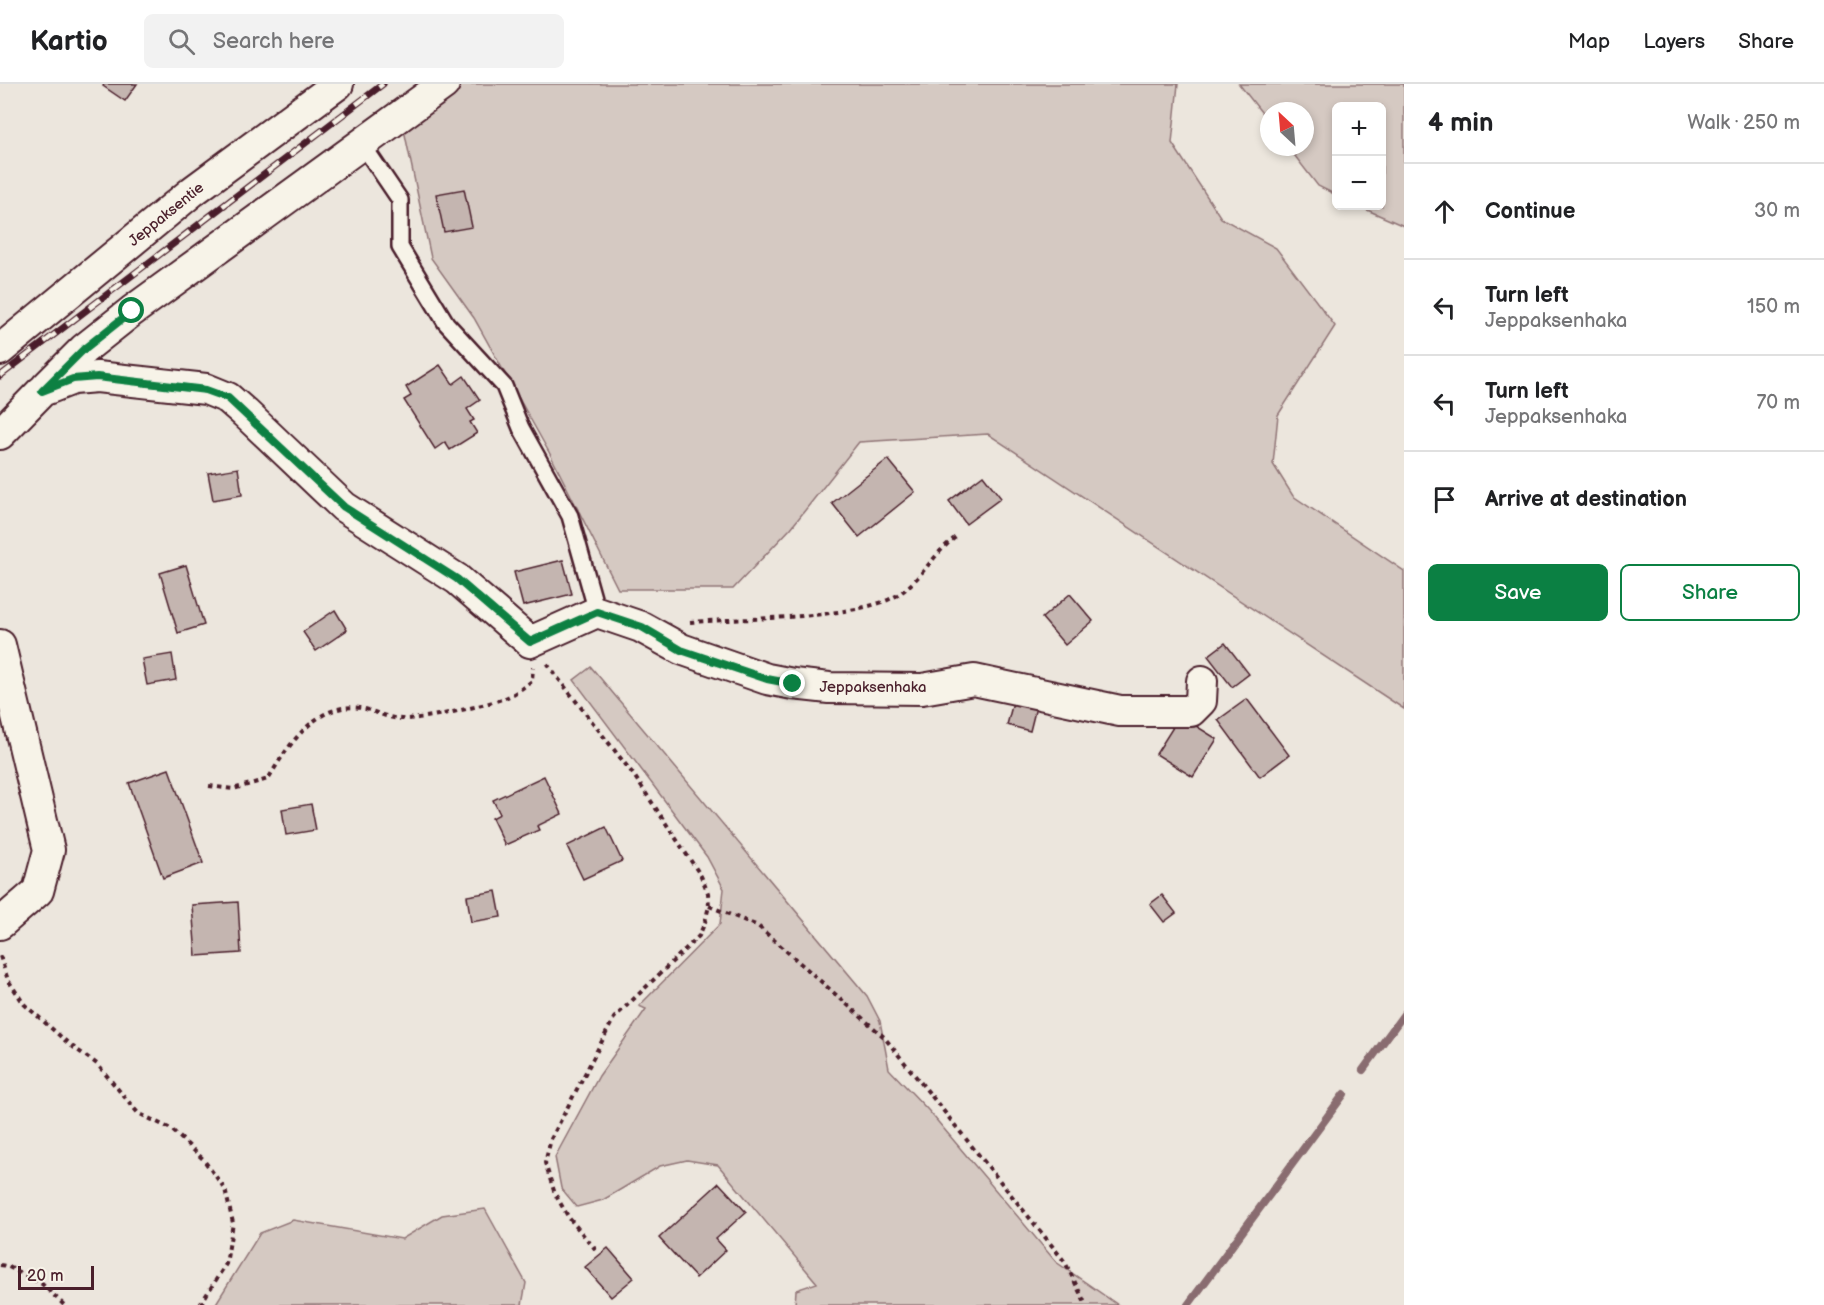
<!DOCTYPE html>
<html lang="en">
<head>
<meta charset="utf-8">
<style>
	body { margin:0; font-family:"Balsamiq Sans",sans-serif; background:#f2f2f2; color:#202124 }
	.controls { position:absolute; right:18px; top:18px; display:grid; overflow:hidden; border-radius:9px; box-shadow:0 3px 9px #0003 }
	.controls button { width:54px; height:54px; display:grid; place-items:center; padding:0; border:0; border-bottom:2px solid #e0e0e0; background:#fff; color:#202124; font:30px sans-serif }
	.compass { position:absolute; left:1260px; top:18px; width:54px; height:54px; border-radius:50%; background:#fff; box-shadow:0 3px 9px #0003; rotate:334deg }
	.scale { position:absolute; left:18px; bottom:15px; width:76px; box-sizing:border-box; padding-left:6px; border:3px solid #4a1f2b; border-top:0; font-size:16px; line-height:21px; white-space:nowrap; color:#4a1f2b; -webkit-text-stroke:4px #f7f3e8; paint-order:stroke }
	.stop { position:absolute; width:18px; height:18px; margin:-14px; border:4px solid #0b8043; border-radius:50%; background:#fff }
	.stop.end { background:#0b8043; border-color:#fff; box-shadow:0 2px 6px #0008 }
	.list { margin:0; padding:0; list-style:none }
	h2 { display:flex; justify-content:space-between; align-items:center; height:78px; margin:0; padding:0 24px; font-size:26px }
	h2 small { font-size:20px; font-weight:400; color:#757577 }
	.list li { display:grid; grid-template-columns:39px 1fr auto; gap:18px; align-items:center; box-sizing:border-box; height:96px; padding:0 24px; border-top:2px solid #e0e0e0 }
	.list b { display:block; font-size:22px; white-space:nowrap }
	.list p { margin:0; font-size:20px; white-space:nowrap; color:#757577 }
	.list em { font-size:20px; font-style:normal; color:#757577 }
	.actions { display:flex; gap:12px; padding:18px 24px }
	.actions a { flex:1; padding:14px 0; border:2px solid #0b8043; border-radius:9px; text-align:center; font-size:21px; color:#0b8043 }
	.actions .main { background:#0b8043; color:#fff }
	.icon { flex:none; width:33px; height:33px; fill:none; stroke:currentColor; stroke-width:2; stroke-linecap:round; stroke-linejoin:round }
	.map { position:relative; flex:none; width:1404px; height:1221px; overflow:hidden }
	header { display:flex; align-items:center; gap:36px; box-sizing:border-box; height:84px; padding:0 30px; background:#fff; border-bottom:2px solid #e0e0e0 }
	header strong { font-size:28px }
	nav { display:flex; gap:33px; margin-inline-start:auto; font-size:21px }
	.search { width:420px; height:54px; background:#f2f2f2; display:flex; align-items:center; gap:15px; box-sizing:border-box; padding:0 21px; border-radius:9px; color:#757577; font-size:22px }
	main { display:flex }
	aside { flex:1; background:#fff }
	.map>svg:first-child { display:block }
	.green { fill:#d5c9c2; stroke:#907476; stroke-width:1.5 }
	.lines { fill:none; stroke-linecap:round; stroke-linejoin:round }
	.stream { stroke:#896c6f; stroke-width:8 }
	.building { fill:#c4b5b0; stroke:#4a1f2b; stroke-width:1.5 }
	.lane-casing { stroke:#4a1f2b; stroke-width:20 }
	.street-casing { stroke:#4a1f2b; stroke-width:34 }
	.path { stroke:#4a1f2b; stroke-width:4; stroke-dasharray:4.5 4.5; stroke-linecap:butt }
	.lane { stroke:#f7f3e8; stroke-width:15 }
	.street { stroke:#f7f3e8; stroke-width:30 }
	.rail-casing { stroke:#4a1f2b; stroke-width:7 }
	.rail { stroke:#f7f3e8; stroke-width:4.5; stroke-dasharray:14; stroke-linecap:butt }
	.route { stroke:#0b8043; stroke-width:8 }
	.labels { text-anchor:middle; stroke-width:6; stroke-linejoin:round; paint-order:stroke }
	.street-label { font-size:15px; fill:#4a1f2b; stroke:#f7f3e8 }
</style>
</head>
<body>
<header>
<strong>Kartio</strong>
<div class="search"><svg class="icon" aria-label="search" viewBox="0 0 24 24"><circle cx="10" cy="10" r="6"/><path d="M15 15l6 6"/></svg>Search here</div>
<nav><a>Map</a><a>Layers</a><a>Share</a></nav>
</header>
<main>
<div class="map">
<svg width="1404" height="1221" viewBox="0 0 1404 1221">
	<rect width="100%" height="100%" fill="#ece6dd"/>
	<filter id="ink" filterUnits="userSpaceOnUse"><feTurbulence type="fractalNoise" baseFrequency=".0167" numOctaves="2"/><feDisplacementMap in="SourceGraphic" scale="12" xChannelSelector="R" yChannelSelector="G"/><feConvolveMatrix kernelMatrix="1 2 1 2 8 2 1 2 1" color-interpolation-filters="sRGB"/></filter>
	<g filter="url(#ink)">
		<path class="green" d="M460,0H1178L1172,59L1221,134L1276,164L1335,242L1278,331L1273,380L1293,412L1404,487V625L988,350L859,358L791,444L733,505H618L550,370L474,234L431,174L403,41Z
			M1239,0H1404V142L1358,122H1382V22H1336V111L1318,102L1288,63H1305V27H1269V38Z
			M591,583L867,912L880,937L889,985L928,1026L1056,1178L1118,1221H795L796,1206L817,1199L718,1081L687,1076L660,1082L603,1116L577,1123L561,1104L555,1073L599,992L646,925L639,922L720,840L724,805L707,773L574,596Z
			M485,1125L526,1199L522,1221H215L260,1149L293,1136L402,1155L442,1131Z"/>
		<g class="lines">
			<path class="stream" d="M1363,986L1404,930
				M1188,1221L1344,1010"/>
		</g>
		<path class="building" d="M104,0H137L125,17L103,2Z
			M464,105L472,143L444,148L436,110Z
			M440,281L453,300L464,292L480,316L467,325L474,336L470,338L477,349L450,366L445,358L435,365L404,316L411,312L406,303Z
			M888,375L915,408L859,453L832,419Z
			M238,384L242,411L213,416L208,389Z
			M983,391L1001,414L966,440L949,417Z
			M563,476L572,510L523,522L514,488Z
			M186,481L204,541L178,549L160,489Z
			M1070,510L1093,537L1065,561L1042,534Z
			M335,526L347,546L316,567L303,548Z
			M1225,559L1249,590L1232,603L1208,572Z
			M172,570L176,596L147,601L142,575Z
			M1247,615L1289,671L1260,693L1218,636Z
			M1013,618L1036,623L1030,647L1007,641Z
			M1180,632L1217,655L1193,693L1156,670Z
			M169,685L203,779L163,794L129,699Z
			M544,692L562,730L537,742L539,746L505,761L492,734L500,730L493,716Z
			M311,720L316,746L286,751L282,725Z
			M606,743L622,777L583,795L567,762Z
			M496,807L501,833L471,838L467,812Z
			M1162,811L1176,829L1164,838L1150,820Z
			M238,818L241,869L196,872L192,821Z
			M719,1099L746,1128L716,1155L726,1166L696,1194L659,1154Z
			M608,1164L634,1194L611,1213L585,1183Z"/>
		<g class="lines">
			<g class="lane-casing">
				<path id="lane" d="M362,60L400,116V163L446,239L504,302L521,344L570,432L597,528"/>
			</g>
			<g class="street-casing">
				<path id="street" d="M0,266L193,107L338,0
					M46,303L84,265L132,227L444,0
					M0,350L42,307L73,295L97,293L206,305L228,314L245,329L344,423L457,495L530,558L597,528L641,543L681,565L767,595L793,600L829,604L922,605L974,596L1120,627H1191L1201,617L1202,597
					M0,561L49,766L38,807L0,840"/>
			</g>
			<path class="path" d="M690,538C740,534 866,536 902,508C923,492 935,468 956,453
				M547,580L633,690L701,792L708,809L709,822L705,838L699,852L614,934L551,1055L545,1079L555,1110L569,1134L596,1166
				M209,702L233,705L268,695C288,662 316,617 361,624C375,627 386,634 401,635C425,636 482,622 505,614C515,610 524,603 532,597L533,583
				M709,822L758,842L884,953L1065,1178L1086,1221
				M0,872L8,896L24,920L69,960L97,980L138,1029L171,1045L203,1075L225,1105L233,1139L226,1180L200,1221
				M0,1181L7,1182L42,1200L64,1221"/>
			<use href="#lane" class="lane"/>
			<use href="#street" class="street"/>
			<g class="rail-casing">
				<path id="rail" d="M0,292L383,0"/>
			</g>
			<use href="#rail" class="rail"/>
		</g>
	</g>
	<g class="lines" filter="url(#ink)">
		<path class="route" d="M132,227L84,265L42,307L73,295L97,293L206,306L228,314L344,423L457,495L530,558L597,528L642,543L681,566L767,595L793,600"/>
	</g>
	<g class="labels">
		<g class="street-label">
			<text transform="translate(166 130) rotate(-39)" y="5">Jeppaksentie</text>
			<text x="873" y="608">Jeppaksenhaka</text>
		</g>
	</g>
</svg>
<div class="controls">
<button>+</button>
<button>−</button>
</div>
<svg class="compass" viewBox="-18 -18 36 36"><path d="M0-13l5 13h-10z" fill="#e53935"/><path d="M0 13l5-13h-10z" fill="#757577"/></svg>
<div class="scale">20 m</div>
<div class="stop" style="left:132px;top:227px"></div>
<div class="stop end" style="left:793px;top:600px"></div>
</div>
<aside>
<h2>4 min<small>Walk · 250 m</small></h2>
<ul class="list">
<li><svg class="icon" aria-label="ahead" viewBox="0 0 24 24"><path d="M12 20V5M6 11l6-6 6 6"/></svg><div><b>Continue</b></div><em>30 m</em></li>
<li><svg class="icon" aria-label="left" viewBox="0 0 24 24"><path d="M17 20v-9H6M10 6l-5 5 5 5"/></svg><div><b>Turn left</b><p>Jeppaksenhaka</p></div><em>150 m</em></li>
<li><svg class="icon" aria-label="left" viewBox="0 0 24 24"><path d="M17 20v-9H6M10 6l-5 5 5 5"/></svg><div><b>Turn left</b><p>Jeppaksenhaka</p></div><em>70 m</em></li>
<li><svg class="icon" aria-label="arrive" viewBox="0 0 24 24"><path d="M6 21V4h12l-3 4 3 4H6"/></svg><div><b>Arrive at destination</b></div></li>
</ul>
<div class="actions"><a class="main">Save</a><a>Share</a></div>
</aside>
</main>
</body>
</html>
